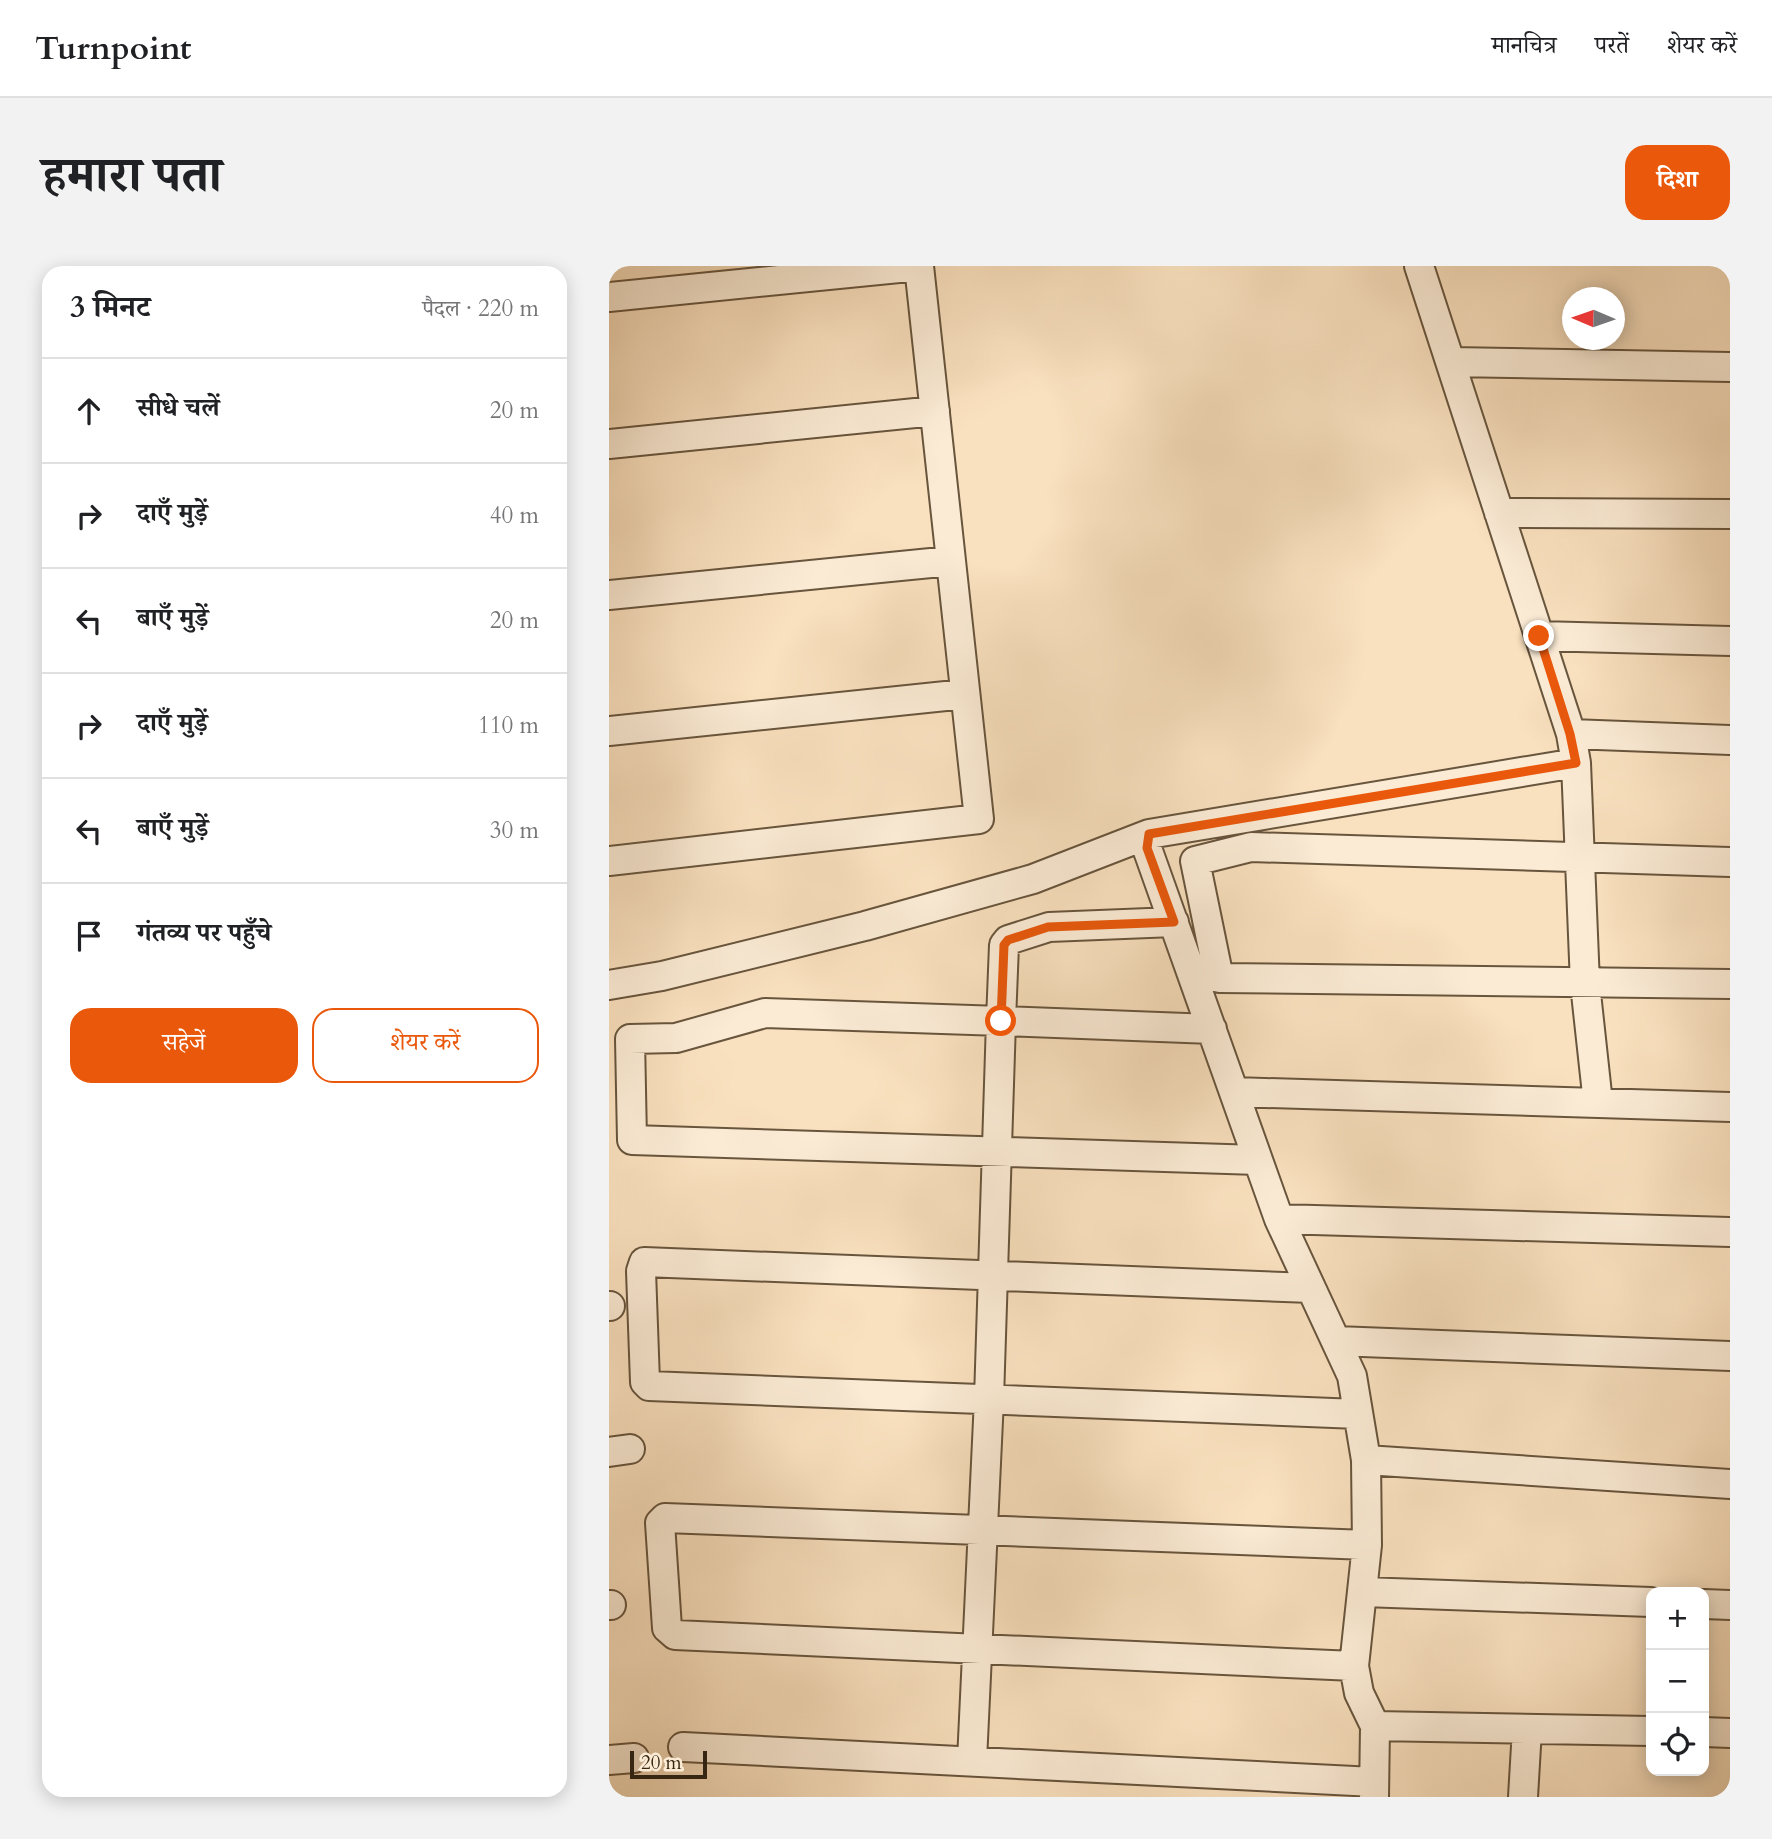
<!DOCTYPE html>
<html lang="hi">
<head>
<meta charset="utf-8">
<style>
	body { margin:0; font-family:Cardo,"Noto Serif Devanagari",serif; background:#f2f2f2; color:#202124 }
	.controls { position:absolute; right:21px; bottom:21px; display:grid; overflow:hidden; border-radius:14px; box-shadow:0 4px 18px #0003 }
	.controls button { width:63px; height:63px; display:grid; place-items:center; padding:0; border:0; border-bottom:2px solid #e0e0e0; background:#fff; color:#202124; font:35px sans-serif }
	.compass { position:absolute; left:953px; top:21px; width:63px; height:63px; border-radius:50%; background:#fff; box-shadow:0 4px 18px #0003; rotate:272deg }
	.scale { position:absolute; left:21px; bottom:18px; width:77px; box-sizing:border-box; padding-left:7px; border:4px solid #372712; border-top:0; font-size:19px; line-height:24px; white-space:nowrap; color:#372712; -webkit-text-stroke:5px #fbebd5; paint-order:stroke }
	.stop { position:absolute; width:21px; height:21px; margin:-16px; border:5px solid #ea580c; border-radius:50%; background:#fff }
	.stop.end { background:#ea580c; border-color:#fff; box-shadow:0 2px 7px #0008 }
	.list { margin:0; padding:0; list-style:none }
	h2 { display:flex; justify-content:space-between; align-items:center; height:91px; margin:0; padding:0 28px; font-size:30px }
	h2 small { font-size:23px; font-weight:400; color:#757577 }
	.list li { display:grid; grid-template-columns:46px 1fr auto; gap:21px; align-items:center; box-sizing:border-box; height:105px; padding:0 28px; border-top:2px solid #e0e0e0 }
	.list b { display:block; font-size:26px; white-space:nowrap }
	.list em { font-size:23px; font-style:normal; color:#757577 }
	.actions { display:flex; gap:14px; padding:21px 28px }
	.actions a { flex:1; padding:16px 0; border:2px solid #ea580c; border-radius:21px; text-align:center; font-size:24px; color:#ea580c }
	.actions .main { background:#ea580c; color:#fff }
	.icon { flex:none; width:38px; height:38px; fill:none; stroke:currentColor; stroke-width:2; stroke-linecap:round; stroke-linejoin:round }
	.map { position:relative; flex:none; width:1121px; height:1531px; overflow:hidden; border-radius:21px }
	header { display:flex; align-items:center; gap:42px; box-sizing:border-box; height:98px; padding:0 35px; background:#fff; border-bottom:2px solid #e0e0e0 }
	header strong { font-size:33px }
	nav { display:flex; gap:38px; margin-inline-start:auto; font-size:24px }
	.intro { display:flex; align-items:center; justify-content:space-between; box-sizing:border-box; height:168px; padding:0 42px }
	h1 { margin:0; font-size:49px }
	.button { padding:18px 32px; border-radius:21px; background:#ea580c; color:#fff; font-size:24px; font-weight:700 }
	main { display:flex; gap:42px; padding:0 42px }
	aside { flex:1; background:#fff; border-radius:21px; box-shadow:0 4px 18px #0003 }
	.map>svg:first-child { display:block }
	.lines { fill:none; stroke-linecap:round; stroke-linejoin:round }
	.minor-casing { stroke:#68553d; stroke-width:32 }
	.minor { stroke:#fbebd5; stroke-width:28 }
	.route { stroke:#ea580c; stroke-width:9 }
</style>
</head>
<body>
<header>
<strong>Turnpoint</strong>
<nav><a>मानचित्र</a><a>परतें</a><a>शेयर करें</a></nav>
</header>
<div class="intro"><h1>हमारा पता</h1><a class="button">दिशा</a></div>
<main>
<aside>
<h2>3 मिनट<small>पैदल · 220 m</small></h2>
<ul class="list">
<li><svg class="icon" aria-label="ahead" viewBox="0 0 24 24"><path d="M12 20V5M6 11l6-6 6 6"/></svg><div><b>सीधे चलें</b></div><em>20 m</em></li>
<li><svg class="icon" aria-label="right" viewBox="0 0 24 24"><path d="M7 20v-9h11M14 6l5 5-5 5"/></svg><div><b>दाएँ मुड़ें</b></div><em>40 m</em></li>
<li><svg class="icon" aria-label="left" viewBox="0 0 24 24"><path d="M17 20v-9H6M10 6l-5 5 5 5"/></svg><div><b>बाएँ मुड़ें</b></div><em>20 m</em></li>
<li><svg class="icon" aria-label="right" viewBox="0 0 24 24"><path d="M7 20v-9h11M14 6l5 5-5 5"/></svg><div><b>दाएँ मुड़ें</b></div><em>110 m</em></li>
<li><svg class="icon" aria-label="left" viewBox="0 0 24 24"><path d="M17 20v-9H6M10 6l-5 5 5 5"/></svg><div><b>बाएँ मुड़ें</b></div><em>30 m</em></li>
<li><svg class="icon" aria-label="arrive" viewBox="0 0 24 24"><path d="M6 21V4h12l-3 4 3 4H6"/></svg><div><b>गंतव्य पर पहुँचे</b></div></li>
</ul>
<div class="actions"><a class="main">सहेजें</a><a>शेयर करें</a></div>
</aside>
<div class="map">
<svg width="1121" height="1531" viewBox="0 0 1121 1531">
	<rect width="100%" height="100%" fill="#f9e0be"/>
	<filter id="stains"><feTurbulence type="fractalNoise" baseFrequency=".00286" numOctaves="4"/><feColorMatrix values="0 0 0 0 .2 0 0 0 0 .09 0 0 0 0 .02 0 0 0 .5 -.17"/></filter>
	<radialGradient id="worn" r=".72"><stop offset=".6" stop-color="#630" stop-opacity="0"/><stop offset="1" stop-color="#630" stop-opacity=".3"/></radialGradient>
	<g class="lines">
		<g class="minor-casing">
			<path id="minor" d="M0,31L310,0
				M842,96L1121,101
				M0,178L326,145
				M890,247L1121,248
				M0,329L342,295
				M930,370L1121,375
				M0,465L356,428
				M962,468L1121,474
				M967,497L976,718L989,837
				M0,595L370,553L310,0
				M1121,596L642,581L586,595L610,712L1121,718
				M565,656L440,661L399,674L395,679L392,755L156,747L67,772L21,773L23,874L649,894
				M0,719L53,710L256,660L424,613L540,568
				M625,826L1121,841
				M670,953L1121,966
				M702,1022L35,996L32,1005L36,1116L40,1120L749,1148
				M0,1040H1
				M727,1075L1121,1090
				M0,1186L21,1183
				M757,1194L1121,1218
				M754,1326L1042,1336
				M1095,1338L1121,1339
				M0,1339H2
				M745,1400L66,1369L58,1362L51,1257L56,1252L758,1279
				M766,1460L750,1427L745,1400L758,1279L757,1194L743,1110L670,953L538,582L540,568L967,497L962,468L810,0
				M1095,1466L1121,1467
				M74,1481L765,1516
				M0,1494L25,1492
				M363,1495L380,1133L392,755L603,763
				M765,1531L766,1460L1042,1465
				M914,1531L918,1463"/>
		</g>
		<use href="#minor" class="minor"/>
	</g>
	<g class="lines">
		<path class="route" d="M392,755L395,679L399,674L439,661L565,656L538,582L540,568L967,497L961,468L930,370"/>
	</g>
	<rect width="100%" height="100%" filter="url(#stains)"/>
	<rect width="100%" height="100%" fill="url(#worn)"/>
</svg>
<div class="controls">
<button>+</button>
<button>−</button>
<button><svg class="icon" aria-label="locate" viewBox="0 0 24 24"><circle cx="12" cy="12" r="6"/><path d="M12 2v4M12 18v4M2 12h4M18 12h4"/></svg></button>
</div>
<svg class="compass" viewBox="-18 -18 36 36"><path d="M0-13l5 13h-10z" fill="#e53935"/><path d="M0 13l5-13h-10z" fill="#757577"/></svg>
<div class="scale">20 m</div>
<div class="stop" style="left:392px;top:755px"></div>
<div class="stop end" style="left:930px;top:370px"></div>
</div>
</main>
</body>
</html>
